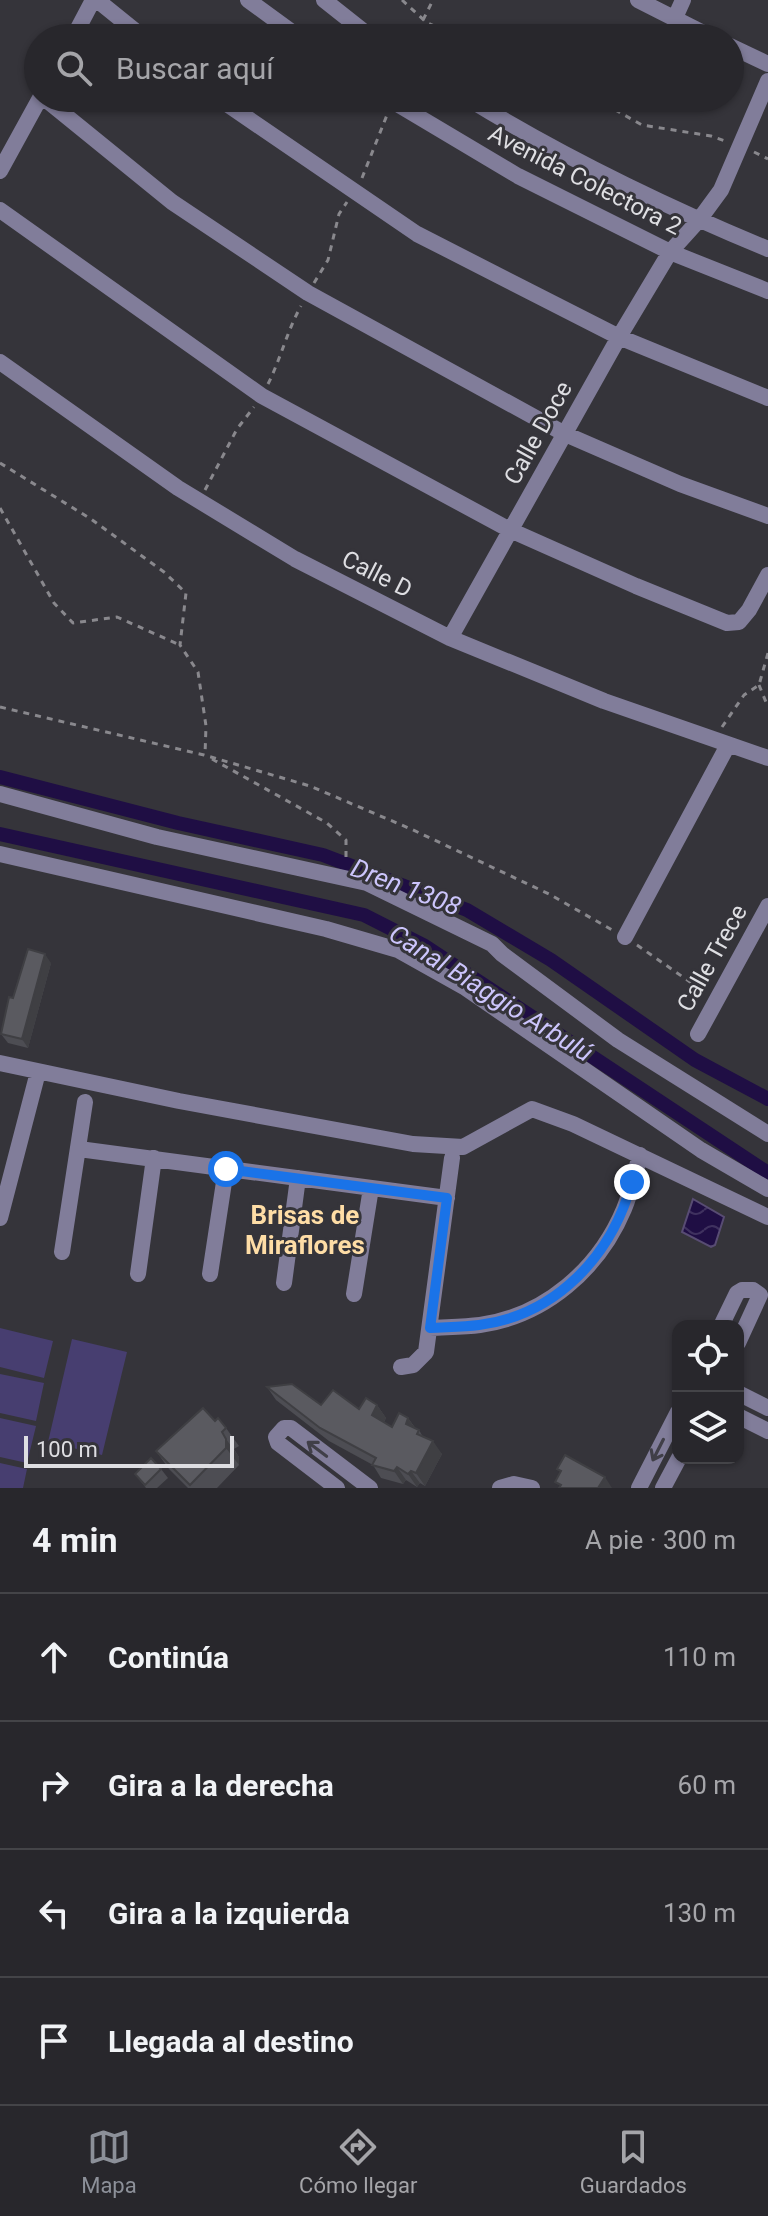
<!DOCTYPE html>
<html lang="es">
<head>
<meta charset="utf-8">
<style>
	body { margin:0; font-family:Roboto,sans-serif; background:#343338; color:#f1f3f6 }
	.controls { position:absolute; right:24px; bottom:24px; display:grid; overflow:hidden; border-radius:16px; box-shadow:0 2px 6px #0004 }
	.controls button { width:72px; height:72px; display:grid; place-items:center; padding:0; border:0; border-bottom:2px solid #444448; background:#28272c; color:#f1f3f6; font:40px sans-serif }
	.scale { position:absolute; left:24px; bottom:20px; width:210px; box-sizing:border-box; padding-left:8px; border:4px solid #dedee2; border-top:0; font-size:22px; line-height:28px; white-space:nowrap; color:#dedee2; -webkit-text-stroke:6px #35343a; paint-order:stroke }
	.stop { position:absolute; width:24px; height:24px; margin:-18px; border:6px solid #1a73e8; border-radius:50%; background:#fff }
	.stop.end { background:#1a73e8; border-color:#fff; box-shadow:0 2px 8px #0008 }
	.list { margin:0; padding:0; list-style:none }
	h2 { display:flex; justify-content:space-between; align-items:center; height:104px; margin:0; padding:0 32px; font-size:34px }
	h2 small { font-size:26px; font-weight:400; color:#a5a5a9 }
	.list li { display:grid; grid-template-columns:52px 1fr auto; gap:24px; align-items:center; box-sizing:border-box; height:128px; padding:0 32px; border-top:2px solid #444448 }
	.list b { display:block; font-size:30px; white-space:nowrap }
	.list em { font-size:26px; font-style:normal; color:#a5a5a9 }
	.icon { flex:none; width:44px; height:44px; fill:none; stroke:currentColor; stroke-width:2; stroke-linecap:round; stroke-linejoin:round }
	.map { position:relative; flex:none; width:768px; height:1488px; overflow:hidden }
	.search { position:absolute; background:#28272c; box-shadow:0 2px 6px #0004; left:24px; right:24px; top:24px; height:88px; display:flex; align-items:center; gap:20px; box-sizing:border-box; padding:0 28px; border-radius:44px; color:#a5a5a9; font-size:30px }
	.sheet { height:616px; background:#28272c }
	nav { display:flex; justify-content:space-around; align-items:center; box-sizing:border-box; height:112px; border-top:2px solid #444448; background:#28272c; font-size:22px; color:#a5a5a9 }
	nav a { display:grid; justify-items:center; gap:4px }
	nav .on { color:#8c9099 }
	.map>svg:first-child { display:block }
	.pitch { fill:#473e70 }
	.water { fill:url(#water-waves); stroke:#584c73; stroke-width:2 }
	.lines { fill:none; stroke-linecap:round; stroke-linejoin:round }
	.canal { stroke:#1f0e44; stroke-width:14 }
	.path { stroke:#89888d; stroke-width:3; stroke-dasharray:6 6; stroke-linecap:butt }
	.minor { stroke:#817d9a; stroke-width:16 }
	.wall { fill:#4d4d53 }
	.shaded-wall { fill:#3f3f43 }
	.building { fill:#5a5a60; stroke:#3f3f43; stroke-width:2 }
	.oneway { stroke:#403f48 }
	.route { stroke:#1a73e8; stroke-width:10 }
	.labels { text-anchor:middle; stroke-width:6; stroke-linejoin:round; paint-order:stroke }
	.street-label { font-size:24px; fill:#dedee2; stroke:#35343a }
	.water-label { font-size:26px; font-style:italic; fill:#ccc5fc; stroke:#35343a }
	.neighbourhood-label { font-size:26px; font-weight:bold; fill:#fedda6; stroke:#35343a }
</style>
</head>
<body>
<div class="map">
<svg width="768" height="1488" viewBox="0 0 768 1488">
	<defs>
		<pattern id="water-waves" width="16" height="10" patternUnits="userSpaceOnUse" patternTransform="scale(2)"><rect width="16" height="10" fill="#1f0e44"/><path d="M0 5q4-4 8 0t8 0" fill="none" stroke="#3f315f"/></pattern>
	</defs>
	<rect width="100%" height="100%" fill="#35343a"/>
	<path class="pitch" d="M0,1328L53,1341L44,1378L0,1367Z
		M72,1339L127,1352L102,1455L48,1442Z
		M0,1374L44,1383L36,1421L0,1413Z
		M0,1418L36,1426L27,1463L0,1457Z
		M0,1463L27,1469L23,1488H0Z"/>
	<path class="water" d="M693,1199L724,1217L715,1245L711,1247L682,1232Z"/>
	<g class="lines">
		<path class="canal" d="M0,777L178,823L323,855L467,910L551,960L695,1060L768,1099
			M0,834L364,915L425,946L768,1173"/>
		<path class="path" d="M402,0L426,22L459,38
			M423,20L433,0
			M594,98L642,125L711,136L728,142
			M754,152L768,159
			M362,178L387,115
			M314,283L328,260L339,214L347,202
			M268,384C281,358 287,331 301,306
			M0,463L91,519L164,572L186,593L180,645L198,672L206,726L205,755
			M205,490L237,429L254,407
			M0,508L54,603L73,623L117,617L180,645
			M759,685L768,707
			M0,707L204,755L310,786L411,829L549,894L614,931
			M722,727L744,695L759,685L768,653
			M212,759L327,823L346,840V862
			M637,945L703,991"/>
		<path class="minor" d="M97,0L144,38
			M248,0L300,38
			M324,0L372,38
			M638,0L713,38
			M674,20L683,0
			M73,38L93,0
			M730,46L768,64
			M44,98L172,202L308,293L565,434L680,484L768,516
			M218,98L417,234L619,337L768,398
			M387,98L518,176L670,252L768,291
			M467,98C563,157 664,206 768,249
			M0,171L40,98
			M0,210L262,396L510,530L636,586L727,623L739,622L749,610L768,575
			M0,362L178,488L295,559L450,638L604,701L768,758
			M450,638L619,337L670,252L699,220L721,190L768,81
			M0,794L157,837L367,883L492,944L502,954L618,1040L768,1134
			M0,854L326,929L398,950L464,987L701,1150L768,1189
			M625,937L728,745
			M698,1034L768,906
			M0,1063L179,1101L413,1144L463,1147L532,1109L573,1124L768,1217
			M79,1149L447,1198
			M0,1218L38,1072
			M62,1252L85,1102
			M138,1274L154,1158
			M210,1274L226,1169
			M284,1283L298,1178
			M354,1294L371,1188
			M721,1326L737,1293L742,1290H753L760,1295L738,1343
			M430,1328C446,1327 464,1327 480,1325C545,1316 599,1269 624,1209C631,1192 635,1173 640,1155
			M401,1367L413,1365L426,1352L452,1158
			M738,1393L768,1408
			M738,1416L768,1431
			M337,1488L278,1443L276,1437L284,1428H291L370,1488
			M500,1488L514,1484L532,1488
			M639,1488L678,1412
			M663,1488L679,1458"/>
	</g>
	<path class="wall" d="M51,963L28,1048L8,1043L1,1034Z
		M267,1387L321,1405L359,1409L377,1405L386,1418L384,1422L392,1427L408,1418L416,1429L419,1430L423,1437L442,1454L425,1486L420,1483L417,1487L406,1480L403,1484L381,1478L373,1465L329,1441L276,1400Z
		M226,1428L239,1446L234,1449L239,1457V1465L217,1488H188L169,1469L156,1451Z
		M161,1469L168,1478L157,1488H146L135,1474Z"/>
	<path class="shaded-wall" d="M45,954L51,963L28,1048L22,1039Z
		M377,1405L386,1418L381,1427L372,1415Z
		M408,1418L417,1431L406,1424Z
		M226,1439L239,1457V1465L226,1448Z
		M433,1441L442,1454L425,1486L416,1473Z
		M397,1467L406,1480L403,1484L394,1471Z
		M411,1471L420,1483L417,1487L408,1474Z
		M605,1477L612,1488H598Z"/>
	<path class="building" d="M28,949L45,954L22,1039L1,1034L9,997L13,998Z
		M292,1384L321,1405L333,1390L359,1409L366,1398L377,1405L372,1415L392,1427L399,1413L408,1418L406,1424L419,1430L417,1434L433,1441L416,1473L411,1471L408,1474L397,1467L394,1471L372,1465L376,1458L320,1428L267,1387Z
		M203,1408L215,1421L218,1418L226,1428L222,1432L226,1439V1448L190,1485L156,1451Z
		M565,1455L605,1477L598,1488H559L561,1485L555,1482L561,1471L557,1469Z
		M151,1458L161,1469L145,1485L135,1474Z"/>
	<defs><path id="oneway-shaft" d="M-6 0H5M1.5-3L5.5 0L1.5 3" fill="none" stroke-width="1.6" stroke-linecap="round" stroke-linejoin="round" transform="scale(2)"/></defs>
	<g class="oneway">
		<use href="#oneway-shaft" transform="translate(317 1449) rotate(-143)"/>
		<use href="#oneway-shaft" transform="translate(658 1450) rotate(117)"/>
	</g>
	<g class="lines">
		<path class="route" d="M226,1169L447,1198L430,1328C446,1327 463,1327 479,1325C557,1315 612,1255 632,1182"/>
	</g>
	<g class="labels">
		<g class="street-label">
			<text transform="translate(585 180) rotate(27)" y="8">Avenida Colectora 2</text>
			<text transform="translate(538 433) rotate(-61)" y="8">Calle Doce</text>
			<text transform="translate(377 574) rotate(27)" y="8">Calle D</text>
			<text transform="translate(712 958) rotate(-61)" y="8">Calle Trece</text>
		</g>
		<g class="water-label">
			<text transform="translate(406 887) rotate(21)" y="9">Dren 1308</text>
			<text transform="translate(491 993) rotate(32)" y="9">Canal Biaggio Arbulú</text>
		</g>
		<g class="neighbourhood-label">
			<text x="305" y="1224">Brisas de<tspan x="305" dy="30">Miraflores</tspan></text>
		</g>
	</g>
</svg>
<div class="controls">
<button><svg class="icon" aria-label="locate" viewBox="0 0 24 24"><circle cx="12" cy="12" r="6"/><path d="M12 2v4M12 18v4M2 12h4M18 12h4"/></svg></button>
<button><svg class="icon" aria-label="layers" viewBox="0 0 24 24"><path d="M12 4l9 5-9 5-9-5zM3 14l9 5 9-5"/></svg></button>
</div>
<div class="scale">100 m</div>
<div class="stop" style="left:226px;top:1169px"></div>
<div class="stop end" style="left:632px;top:1182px"></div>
<div class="search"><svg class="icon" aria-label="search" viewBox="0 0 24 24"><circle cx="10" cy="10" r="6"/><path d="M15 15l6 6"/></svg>Buscar aquí</div>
</div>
<section class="sheet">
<h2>4 min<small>A pie · 300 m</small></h2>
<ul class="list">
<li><svg class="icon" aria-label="ahead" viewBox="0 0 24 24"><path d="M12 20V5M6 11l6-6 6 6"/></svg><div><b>Continúa</b></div><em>110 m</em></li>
<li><svg class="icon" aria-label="right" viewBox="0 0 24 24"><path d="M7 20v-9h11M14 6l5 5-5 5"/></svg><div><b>Gira a la derecha</b></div><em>60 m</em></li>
<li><svg class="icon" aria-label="left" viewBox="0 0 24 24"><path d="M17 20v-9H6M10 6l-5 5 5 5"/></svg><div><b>Gira a la izquierda</b></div><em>130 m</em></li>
<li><svg class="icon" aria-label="arrive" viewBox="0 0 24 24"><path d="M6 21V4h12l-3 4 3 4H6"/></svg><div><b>Llegada al destino</b></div></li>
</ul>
</section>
<nav>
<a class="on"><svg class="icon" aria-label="map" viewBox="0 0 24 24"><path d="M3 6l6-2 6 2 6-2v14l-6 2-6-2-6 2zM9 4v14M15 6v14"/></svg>Mapa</a>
<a><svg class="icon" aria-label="directions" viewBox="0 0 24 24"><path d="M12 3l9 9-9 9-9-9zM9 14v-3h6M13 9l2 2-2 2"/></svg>Cómo llegar</a>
<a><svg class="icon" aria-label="saved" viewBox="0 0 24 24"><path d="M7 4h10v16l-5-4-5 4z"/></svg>Guardados</a>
</nav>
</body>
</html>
